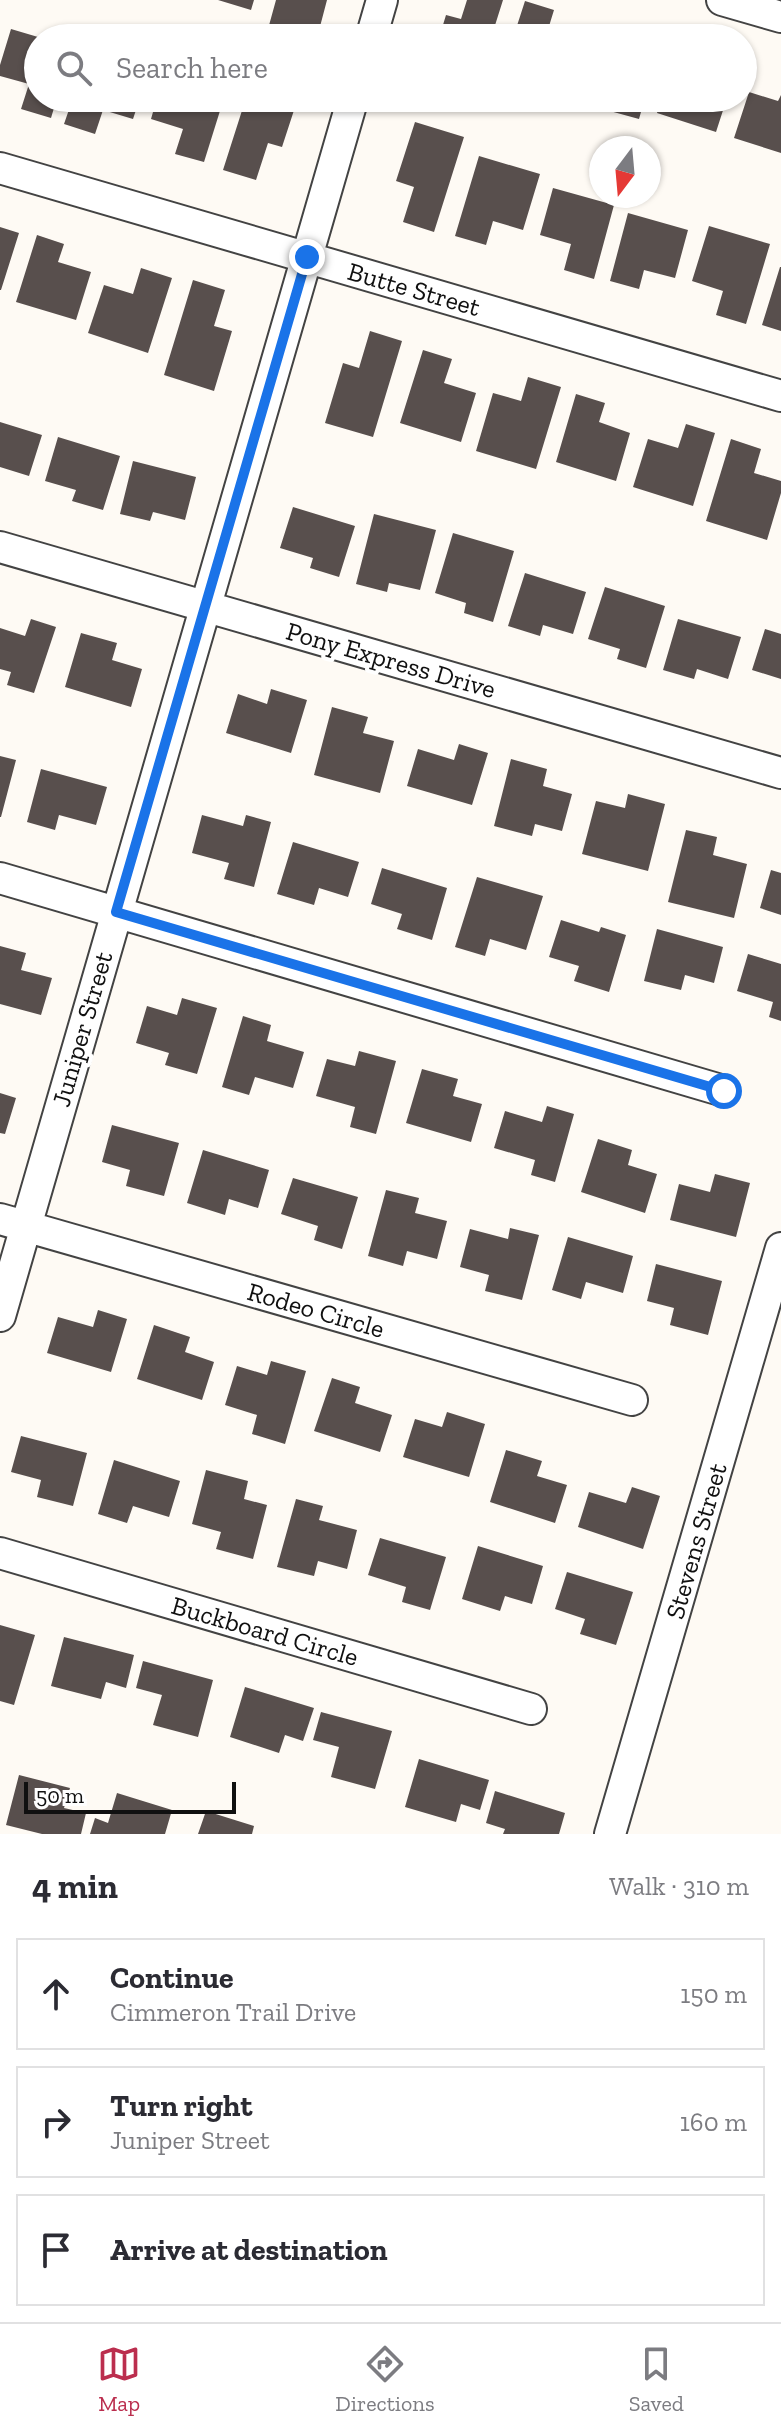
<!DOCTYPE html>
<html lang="en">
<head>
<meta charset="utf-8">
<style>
	body { margin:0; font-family:"Zilla Slab",serif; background:#f2f2f3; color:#2b2b33 }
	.compass { position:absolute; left:589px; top:136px; width:72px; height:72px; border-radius:50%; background:#fff; box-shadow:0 2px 6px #0004; rotate:196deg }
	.scale { position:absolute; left:24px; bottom:20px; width:212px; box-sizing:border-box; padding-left:8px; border:4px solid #101010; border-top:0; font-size:22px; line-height:28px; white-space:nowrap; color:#101010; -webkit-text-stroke:6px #fff; paint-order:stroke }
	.stop { position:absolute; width:24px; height:24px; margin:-18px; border:6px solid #1a73e8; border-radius:50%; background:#fff }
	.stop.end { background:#1a73e8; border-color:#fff; box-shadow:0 2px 8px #0008 }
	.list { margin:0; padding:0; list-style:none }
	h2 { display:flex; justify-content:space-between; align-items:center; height:104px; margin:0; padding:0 32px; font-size:34px }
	h2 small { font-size:26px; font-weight:400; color:#7c7c81 }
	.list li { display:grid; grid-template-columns:52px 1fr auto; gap:24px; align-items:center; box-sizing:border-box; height:112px; margin:0 16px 16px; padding:0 16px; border:2px solid #e1e1e2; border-radius:0px }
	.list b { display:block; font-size:30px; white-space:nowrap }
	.list p { margin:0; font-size:26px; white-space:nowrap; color:#7c7c81 }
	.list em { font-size:26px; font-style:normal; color:#7c7c81 }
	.icon { flex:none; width:44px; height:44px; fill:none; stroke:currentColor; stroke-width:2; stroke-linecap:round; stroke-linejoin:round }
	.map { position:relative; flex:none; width:781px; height:1834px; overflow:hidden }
	.search { position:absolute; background:#fff; box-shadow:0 2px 6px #0004; left:24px; right:24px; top:24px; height:88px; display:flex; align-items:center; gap:20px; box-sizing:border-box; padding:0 28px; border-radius:44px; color:#7c7c81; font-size:30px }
	.sheet { height:488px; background:#fff }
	nav { display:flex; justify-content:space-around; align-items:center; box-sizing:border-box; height:112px; border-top:2px solid #e1e1e2; background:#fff; font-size:22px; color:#7c7c81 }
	nav a { display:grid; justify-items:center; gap:4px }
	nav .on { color:#bb2e4e }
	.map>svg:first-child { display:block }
	.building { fill:#584f4d }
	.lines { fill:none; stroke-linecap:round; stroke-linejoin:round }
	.minor-casing { stroke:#434343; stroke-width:34 }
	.minor { stroke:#fff; stroke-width:30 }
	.route { stroke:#1a73e8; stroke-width:10 }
	.labels { text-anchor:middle; stroke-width:8; stroke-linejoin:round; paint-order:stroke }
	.street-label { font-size:26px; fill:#101010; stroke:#fff }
</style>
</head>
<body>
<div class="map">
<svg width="781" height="1834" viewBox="0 0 781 1834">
	<rect width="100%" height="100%" fill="#fefaf4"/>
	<path class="building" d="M218,0H254L251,10Z
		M276,0H327L317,38H301L268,29Z
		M467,0H503L491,38H439L446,15L461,19Z
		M525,1L554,10L546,36L552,38H513Z
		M11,29L38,37V98H57L51,118L21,109L29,84L0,76V65Z
		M749,92L778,101L781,95V153L734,138Z
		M73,98H140L133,119L103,110L95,134L64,124Z
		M157,98H224L204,162L175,154L183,129L151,119Z
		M246,98H298L282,147L268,143L256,180L223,170Z
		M578,98H645L639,119L577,102Z
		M661,98H727L716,132L657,113Z
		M415,122L464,137L434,232L403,222L414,187L396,181Z
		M479,156L540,174L523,230L493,221L486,245L455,236Z
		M553,188L614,205L594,279L564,270L571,244L540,235Z
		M628,213L688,230L675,278L644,270L639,289L610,281Z
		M709,226L770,244L746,324L716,315L723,291L692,281Z
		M0,227L19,233L1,290H0Z
		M37,235L64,244L58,262L91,272L76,320L16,302Z
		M780,267H781V331L762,325Z
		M141,268L172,278L148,353L88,333L104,285L133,294Z
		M193,280L225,290L214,326L232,331L214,391L164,375Z
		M370,331L402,341L373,437L325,423L343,363L359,368Z
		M423,350L452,359L444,383L476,393L461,442L400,423Z
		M528,377L561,387L536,469L476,451L493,393L521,401Z
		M576,394L605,403L599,422L630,433L616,481L556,462Z
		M0,422L42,435L29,476L0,467Z
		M686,424L715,433L693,506L633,487L648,439L678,448Z
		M58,437L120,456L103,510L72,501L76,490L45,481Z
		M731,439L761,449L754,473L781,481V493L767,540L706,521Z
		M133,461L196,477L185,520L153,512L150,521L120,514Z
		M293,507L355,526L339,577L310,568L313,558L280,548Z
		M374,514L436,530L420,590L389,583L387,592L356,584Z
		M453,533L514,551L493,622L464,613L466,603L435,593Z
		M525,573L586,592L573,634L543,625L540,636L508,626Z
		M605,587L665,606L646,668L617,659L620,649L588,639Z
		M31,619L56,627L34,693L7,685L11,672L0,669V628L25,636Z
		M678,619L741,637L728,679L697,669L694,679L663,670Z
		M765,629L781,634V679L752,670Z
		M81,633L117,643L112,660L142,669L131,707L65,687Z
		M271,689L307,700L291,753L226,733L238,694L267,704Z
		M332,707L368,717L363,733L394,741L380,793L314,775Z
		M459,744L488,753L472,805L407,786L418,749L454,760Z
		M0,756L16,760L1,817H0Z
		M511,759L547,769L543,786L572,794L562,831L535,824L532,836L494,826Z
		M41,769L107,787L96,825L59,815L55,830L27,822Z
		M628,794L665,804L648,871L582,854L596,801L625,808Z
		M202,815L243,826L246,815L271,822L254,887L224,879L229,863L192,853Z
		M686,830L717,837L713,855L747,864L734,918L668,902Z
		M293,842L359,862L348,897L319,888L314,905L277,894Z
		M382,868L447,888L432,940L397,929L402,914L371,904Z
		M771,870L781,873V915L760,908Z
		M477,877L543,896L526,950L490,939L485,956L455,947Z
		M561,920L599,932L601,927L626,935L609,992L574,981L579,966L549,957Z
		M657,929L723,947L714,983L685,975L681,990L644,981Z
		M0,946L26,953L21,970L52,978L41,1015L0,1004Z
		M748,954L781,964V1021L769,1017L773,1002L737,991Z
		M182,998L217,1008L197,1074L165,1065L169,1053L136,1043L147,1006L177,1015Z
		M243,1016L271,1025L267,1041L304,1052L293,1088L255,1077L249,1095L222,1087Z
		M359,1051L396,1061L376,1134L350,1127L355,1107L316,1096L327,1059L355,1066Z
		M422,1069L458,1079L453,1096L482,1104L471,1142L406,1123Z
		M0,1093L16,1098L5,1134L0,1133Z
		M547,1106L574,1114L555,1182L531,1175L535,1160L494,1148L505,1111L542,1122Z
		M112,1125L179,1143L164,1196L126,1186L130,1170L102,1162Z
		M598,1139L632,1150L628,1165L657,1174L645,1213L581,1192Z
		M203,1150L269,1170L258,1208L229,1199L225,1215L187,1203Z
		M715,1174L750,1183L736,1237L670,1220L679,1184L710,1192Z
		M293,1178L358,1197L342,1249L314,1240L318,1226L281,1214Z
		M386,1190L419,1198L415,1213L447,1221L437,1259L407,1251L403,1266L368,1256Z
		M510,1228L539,1235L522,1300L485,1291L489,1275L460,1267L470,1229L508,1239Z
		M568,1237L633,1256L623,1293L586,1282L581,1299L552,1290Z
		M656,1264L722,1281L708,1335L670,1325L674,1308L647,1301Z
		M98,1310L127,1319L111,1372L47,1353L58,1317L93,1327Z
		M154,1325L190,1337L185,1352L214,1362L202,1400L137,1379Z
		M271,1361L306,1371L285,1444L252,1434L257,1415L225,1405L237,1366L267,1375Z
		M332,1378L360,1387L355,1403L392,1415L380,1452L314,1431Z
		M447,1412L485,1424L469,1477L403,1457L415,1419L442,1427Z
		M21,1436L87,1453L73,1506L37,1497L41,1480L11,1472Z
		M506,1450L542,1461L537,1476L567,1485L555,1523L490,1502Z
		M114,1460L180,1481L169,1517L133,1506L127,1523L98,1514Z
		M206,1470L248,1481L244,1499L267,1505L253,1559L216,1549L221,1532L192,1524Z
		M632,1487L660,1496L643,1549L578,1527L589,1492L626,1503Z
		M296,1499L323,1506L319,1520L357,1530L347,1569L318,1561L314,1576L277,1567Z
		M380,1538L446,1557L430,1610L402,1602L406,1587L368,1575Z
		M478,1546L543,1566L532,1604L505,1596L500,1611L462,1599Z
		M567,1572L633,1592L616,1645L580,1634L585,1619L555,1609Z
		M0,1625L35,1635L14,1705L0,1701Z
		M64,1637L134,1655L126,1688L106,1682L101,1699L51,1686Z
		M143,1661L213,1680L198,1737L153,1725L162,1695L136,1688Z
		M245,1687L314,1708L303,1741L285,1735L279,1753L230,1737Z
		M321,1712L392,1731L375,1789L331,1777L339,1747L313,1740Z
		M419,1759L489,1780L480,1810L461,1804L456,1822L405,1807Z
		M19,1775L70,1788L64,1808L86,1813L81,1834H42L6,1825Z
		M495,1791L565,1813L559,1834H503L505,1829L486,1823Z
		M117,1793L172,1810L165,1834H90L95,1818L108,1823Z
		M206,1811L254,1826L252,1834H198Z"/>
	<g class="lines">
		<g class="minor-casing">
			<path id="minor" d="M722,0L781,17
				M371,38L382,0
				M0,168L781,396
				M0,547L781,773
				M0,878L724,1091
				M0,1219L632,1400
				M0,1316L353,98
				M0,1553L531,1709
				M610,1834L781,1248"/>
		</g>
		<use href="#minor" class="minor"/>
	</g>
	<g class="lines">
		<path class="route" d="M307,257L116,912L724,1091"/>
	</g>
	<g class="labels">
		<g class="street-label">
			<text transform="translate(414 289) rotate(16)" y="9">Butte Street</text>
			<text transform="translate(391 660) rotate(16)" y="9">Pony Express Drive</text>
			<text transform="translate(82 1029) rotate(-74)" y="9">Juniper Street</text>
			<text transform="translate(316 1310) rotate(16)" y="9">Rodeo Circle</text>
			<text transform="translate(696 1541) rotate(-74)" y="9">Stevens Street</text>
			<text transform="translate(265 1631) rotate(16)" y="9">Buckboard Circle</text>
		</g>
	</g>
</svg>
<svg class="compass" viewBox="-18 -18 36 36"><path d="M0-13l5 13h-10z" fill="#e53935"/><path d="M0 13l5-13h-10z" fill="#7c7c81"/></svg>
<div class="scale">50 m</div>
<div class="stop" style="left:724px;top:1091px"></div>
<div class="stop end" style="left:307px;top:257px"></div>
<div class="search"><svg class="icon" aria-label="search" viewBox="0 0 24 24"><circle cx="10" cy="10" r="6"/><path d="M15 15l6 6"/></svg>Search here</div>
</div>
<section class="sheet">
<h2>4 min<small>Walk · 310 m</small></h2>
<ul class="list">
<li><svg class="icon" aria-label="ahead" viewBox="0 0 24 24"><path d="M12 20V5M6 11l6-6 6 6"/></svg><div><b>Continue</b><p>Cimmeron Trail Drive</p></div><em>150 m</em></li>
<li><svg class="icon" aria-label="right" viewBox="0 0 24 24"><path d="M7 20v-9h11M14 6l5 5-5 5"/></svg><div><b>Turn right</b><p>Juniper Street</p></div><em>160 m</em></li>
<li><svg class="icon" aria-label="arrive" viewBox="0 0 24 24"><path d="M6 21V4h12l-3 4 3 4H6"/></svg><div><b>Arrive at destination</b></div></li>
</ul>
</section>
<nav>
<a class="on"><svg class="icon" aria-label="map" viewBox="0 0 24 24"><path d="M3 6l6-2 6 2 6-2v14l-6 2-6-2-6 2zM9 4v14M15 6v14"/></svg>Map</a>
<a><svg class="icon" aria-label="directions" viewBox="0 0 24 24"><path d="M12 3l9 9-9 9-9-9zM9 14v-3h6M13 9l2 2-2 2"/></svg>Directions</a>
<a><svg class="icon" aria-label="saved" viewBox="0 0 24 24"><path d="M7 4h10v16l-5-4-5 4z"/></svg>Saved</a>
</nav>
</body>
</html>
